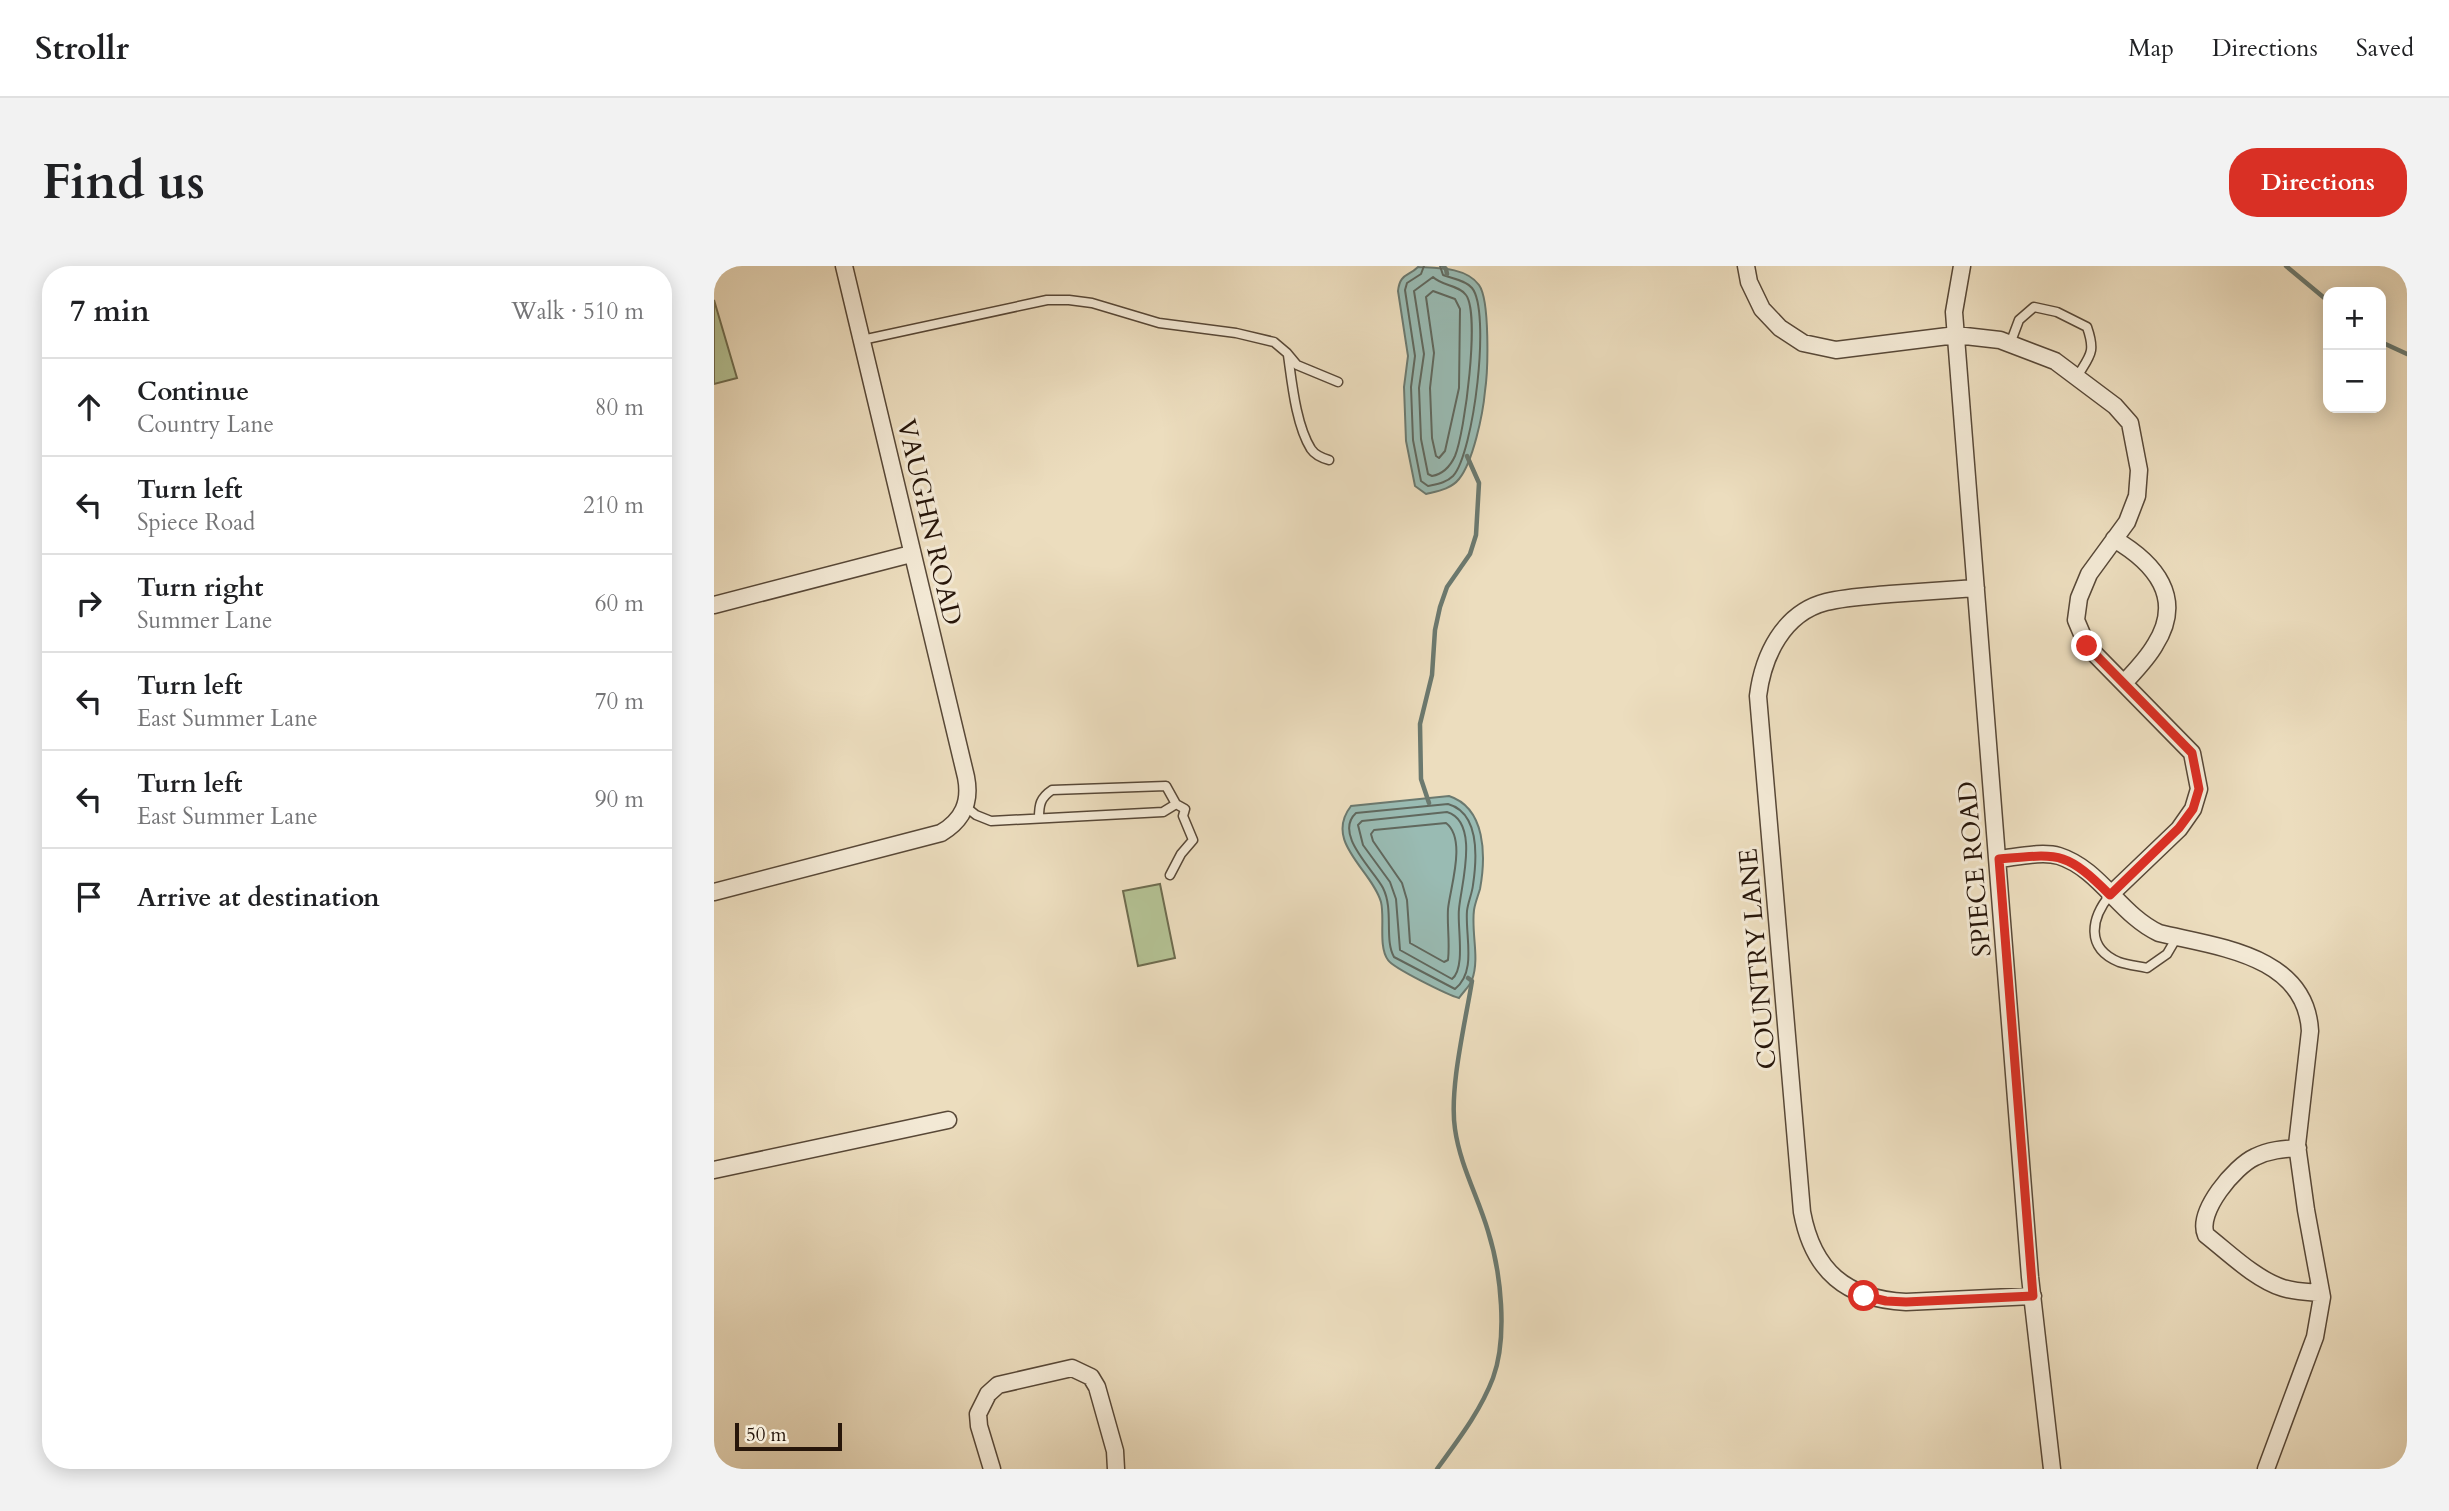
<!DOCTYPE html>
<html lang="en">
<head>
<meta charset="utf-8">
<style>
	body { margin:0; font-family:Cardo,serif; background:#f2f2f2; color:#202124 }
	.controls { position:absolute; right:21px; top:21px; display:grid; overflow:hidden; border-radius:14px; box-shadow:0 4px 18px #0003 }
	.controls button { width:63px; height:63px; display:grid; place-items:center; padding:0; border:0; border-bottom:2px solid #e0e0e0; background:#fff; color:#202124; font:35px sans-serif }
	.scale { position:absolute; left:21px; bottom:18px; width:107px; box-sizing:border-box; padding-left:7px; border:4px solid #27160a; border-top:0; font-size:19px; line-height:24px; white-space:nowrap; color:#27160a; -webkit-text-stroke:5px #f3e9d5; paint-order:stroke }
	.stop { position:absolute; width:21px; height:21px; margin:-16px; border:5px solid #d93025; border-radius:50%; background:#fff }
	.stop.end { background:#d93025; border-color:#fff; box-shadow:0 2px 7px #0008 }
	.list { margin:0; padding:0; list-style:none }
	h2 { display:flex; justify-content:space-between; align-items:center; height:91px; margin:0; padding:0 28px; font-size:30px }
	h2 small { font-size:23px; font-weight:400; color:#757577 }
	.list li { display:grid; grid-template-columns:46px 1fr auto; gap:21px; align-items:center; box-sizing:border-box; height:98px; padding:0 28px; border-top:2px solid #e0e0e0 }
	.list b { display:block; font-size:26px; white-space:nowrap }
	.list p { margin:0; font-size:23px; white-space:nowrap; color:#757577 }
	.list em { font-size:23px; font-style:normal; color:#757577 }
	.icon { flex:none; width:38px; height:38px; fill:none; stroke:currentColor; stroke-width:2; stroke-linecap:round; stroke-linejoin:round }
	.map { position:relative; flex:none; width:1693px; height:1203px; overflow:hidden; border-radius:28px }
	header { display:flex; align-items:center; gap:42px; box-sizing:border-box; height:98px; padding:0 35px; background:#fff; border-bottom:2px solid #e0e0e0 }
	header strong { font-size:33px }
	nav { display:flex; gap:38px; margin-inline-start:auto; font-size:24px }
	.intro { display:flex; align-items:center; justify-content:space-between; box-sizing:border-box; height:168px; padding:0 42px }
	h1 { margin:0; font-size:49px }
	.button { padding:18px 32px; border-radius:28px; background:#d93025; color:#fff; font-size:24px; font-weight:700 }
	main { display:flex; gap:42px; padding:0 42px }
	aside { flex:1; background:#fff; border-radius:28px; box-shadow:0 4px 18px #0003 }
	.map>svg:first-child { display:block }
	.green { fill:#b4c294; stroke:#6e6c4f; stroke-width:2 }
	.water { fill:#99bbb3; stroke:#6b796f; stroke-width:2 }
	.lines { fill:none; stroke-linecap:round; stroke-linejoin:round }
	.shore { stroke:#60685e; stroke-width:2 }
	.stream { stroke:#6b796f; stroke-width:4.5 }
	.service-casing { stroke:#584837; stroke-width:11 }
	.minor-casing { stroke:#584837; stroke-width:19 }
	.service { stroke:#f3e9d5; stroke-width:8 }
	.minor { stroke:#f3e9d5; stroke-width:16 }
	.route { stroke:#d93025; stroke-width:9 }
	.labels { text-anchor:middle; stroke-width:6; stroke-linejoin:round; paint-order:stroke }
	.street-label { font-size:26px; fill:#27160a; stroke:#f3e9d5 }
</style>
</head>
<body>
<header>
<strong>Strollr</strong>
<nav><a>Map</a><a>Directions</a><a>Saved</a></nav>
</header>
<div class="intro"><h1>Find us</h1><a class="button">Directions</a></div>
<main>
<aside>
<h2>7 min<small>Walk · 510 m</small></h2>
<ul class="list">
<li><svg class="icon" aria-label="ahead" viewBox="0 0 24 24"><path d="M12 20V5M6 11l6-6 6 6"/></svg><div><b>Continue</b><p>Country Lane</p></div><em>80 m</em></li>
<li><svg class="icon" aria-label="left" viewBox="0 0 24 24"><path d="M17 20v-9H6M10 6l-5 5 5 5"/></svg><div><b>Turn left</b><p>Spiece Road</p></div><em>210 m</em></li>
<li><svg class="icon" aria-label="right" viewBox="0 0 24 24"><path d="M7 20v-9h11M14 6l5 5-5 5"/></svg><div><b>Turn right</b><p>Summer Lane</p></div><em>60 m</em></li>
<li><svg class="icon" aria-label="left" viewBox="0 0 24 24"><path d="M17 20v-9H6M10 6l-5 5 5 5"/></svg><div><b>Turn left</b><p>East Summer Lane</p></div><em>70 m</em></li>
<li><svg class="icon" aria-label="left" viewBox="0 0 24 24"><path d="M17 20v-9H6M10 6l-5 5 5 5"/></svg><div><b>Turn left</b><p>East Summer Lane</p></div><em>90 m</em></li>
<li><svg class="icon" aria-label="arrive" viewBox="0 0 24 24"><path d="M6 21V4h12l-3 4 3 4H6"/></svg><div><b>Arrive at destination</b></div></li>
</ul>
</aside>
<div class="map">
<svg width="1693" height="1203" viewBox="0 0 1693 1203">
	<rect width="100%" height="100%" fill="#ecddbe"/>
	<filter id="stains"><feTurbulence type="fractalNoise" baseFrequency=".00286" numOctaves="4"/><feColorMatrix values="0 0 0 0 .2 0 0 0 0 .09 0 0 0 0 .02 0 0 0 .5 -.17"/></filter>
	<radialGradient id="worn" r=".72"><stop offset=".6" stop-color="#630" stop-opacity="0"/><stop offset="1" stop-color="#630" stop-opacity=".3"/></radialGradient>
	<path class="green" d="M0,34L23,112L0,118Z
		M446,618L461,692L424,700L409,625Z"/>
	<path class="water" d="M704,1C723,2 752,1 765,19C776,34 774,105 771,125C769,148 759,196 745,213C737,223 724,225 712,228L701,220L692,175L690,121L694,90L684,25C686,7 694,11 704,1Z
		M735,530C772,542 772,590 766,623C764,630 761,637 760,644C757,667 766,692 758,714C756,720 749,726 745,732C734,729 679,702 674,694C664,680 671,653 667,636C658,604 609,576 637,540Z"/>
	<g class="lines">
		<path class="shore" d="M710,0L707,8L693,17L691,24L701,90L697,121L699,174L707,215L714,220C723,218 732,217 739,210C760,187 777,45 758,22C751,14 739,13 729,9L726,0
			M719,11C728,20 745,19 752,29C766,48 751,166 741,190C736,201 729,208 718,210L714,208L707,173L705,122L710,88L700,25Z
			M719,25L741,33L746,43L745,122L731,185L725,192L722,190L718,172L716,122L720,87L712,31Z
			M734,538C766,547 763,592 759,619C758,628 754,636 753,645C751,670 763,706 741,723L680,691C670,673 680,644 669,622C660,604 619,568 642,547Z
			M733,546C766,556 747,619 745,643C743,660 752,702 738,713L686,684L682,633L676,616L649,579L644,559L648,555Z
			M732,557C753,573 736,622 734,643C733,660 736,677 734,694L730,696L696,677L693,634L688,617L659,575L657,568L660,564Z"/>
		<path class="stream" d="M729,0L732,3L733,8
			M1572,0L1614,35
			M1667,76L1693,88
			M715,537L707,513L706,458L718,409L721,364L726,341L733,321L756,288L762,269L765,217L753,190
			M723,1203C744,1174 766,1146 779,1112C794,1071 787,1006 774,965C764,931 746,899 741,863C735,823 751,758 758,715L754,712"/>
		<g class="service-casing">
			<path id="service" d="M148,74L333,34H355L378,37L445,57L522,67L560,76L573,87L583,99L624,116
				M1296,78L1305,54L1320,41L1343,46L1373,61C1382,87 1376,89 1363,111
				M574,89C578,117 582,159 597,183C601,189 608,192 615,194
				M252,541L262,549L277,555L449,546L462,538L452,520L338,524C326,532 325,539 325,552
				M456,609L467,588L479,574L469,550L471,543L462,538
				M1396,629C1377,652 1371,682 1405,696C1414,699 1424,700 1433,702L1453,688L1463,671"/>
		</g>
		<g class="minor-casing">
			<path id="minor" d="M1032,0L1035,16L1048,43L1066,62L1089,77L1122,84L1242,69L1286,74L1341,95L1401,140L1416,157L1425,204L1423,230L1413,256L1375,308L1365,332L1362,354L1373,380L1478,487L1485,523L1479,543L1465,563L1396,629
				M1248,0L1240,46L1316,1011L1338,1203
				M1400,273C1441,297 1471,332 1441,379C1433,393 1421,405 1410,417
				M1262,322C1233,324 1205,326 1176,328C1155,330 1132,331 1112,336C1069,347 1049,390 1044,430L1088,946C1099,1005 1132,1033 1192,1036L1319,1030
				M0,339L197,288
				M1285,593C1303,591 1328,585 1345,590C1386,603 1406,649 1445,667C1503,681 1592,689 1596,765L1583,879L1592,944L1608,1031L1601,1071L1552,1203
				M0,626L227,567C249,554 257,536 252,511L130,0
				M1584,882C1569,883 1555,884 1541,891C1521,900 1482,946 1492,969C1515,987 1541,1013 1569,1022C1582,1026 1594,1026 1607,1027
				M0,904L234,854
				M278,1203L265,1160L264,1148L274,1128L284,1119L358,1102L377,1111L383,1121L401,1185L402,1203"/>
		</g>
		<use href="#service" class="service"/>
		<use href="#minor" class="minor"/>
	</g>
	<g class="lines">
		<path class="route" d="M1150,1030L1172,1035L1192,1036L1319,1030L1285,593C1345,588 1351,584 1396,629L1465,562L1479,543L1485,523L1478,487L1373,380"/>
	</g>
	<g class="labels">
		<g class="street-label">
			<text transform="translate(216 256) rotate(77)" y="9">VAUGHN ROAD</text>
			<text transform="translate(1260 603) rotate(-95)" y="9">SPIECE ROAD</text>
			<text transform="translate(1043 693) rotate(-95)" y="9">COUNTRY LANE</text>
		</g>
	</g>
	<rect width="100%" height="100%" filter="url(#stains)"/>
	<rect width="100%" height="100%" fill="url(#worn)"/>
</svg>
<div class="controls">
<button>+</button>
<button>−</button>
</div>
<div class="scale">50 m</div>
<div class="stop" style="left:1150px;top:1030px"></div>
<div class="stop end" style="left:1373px;top:380px"></div>
</div>
</main>
</body>
</html>
